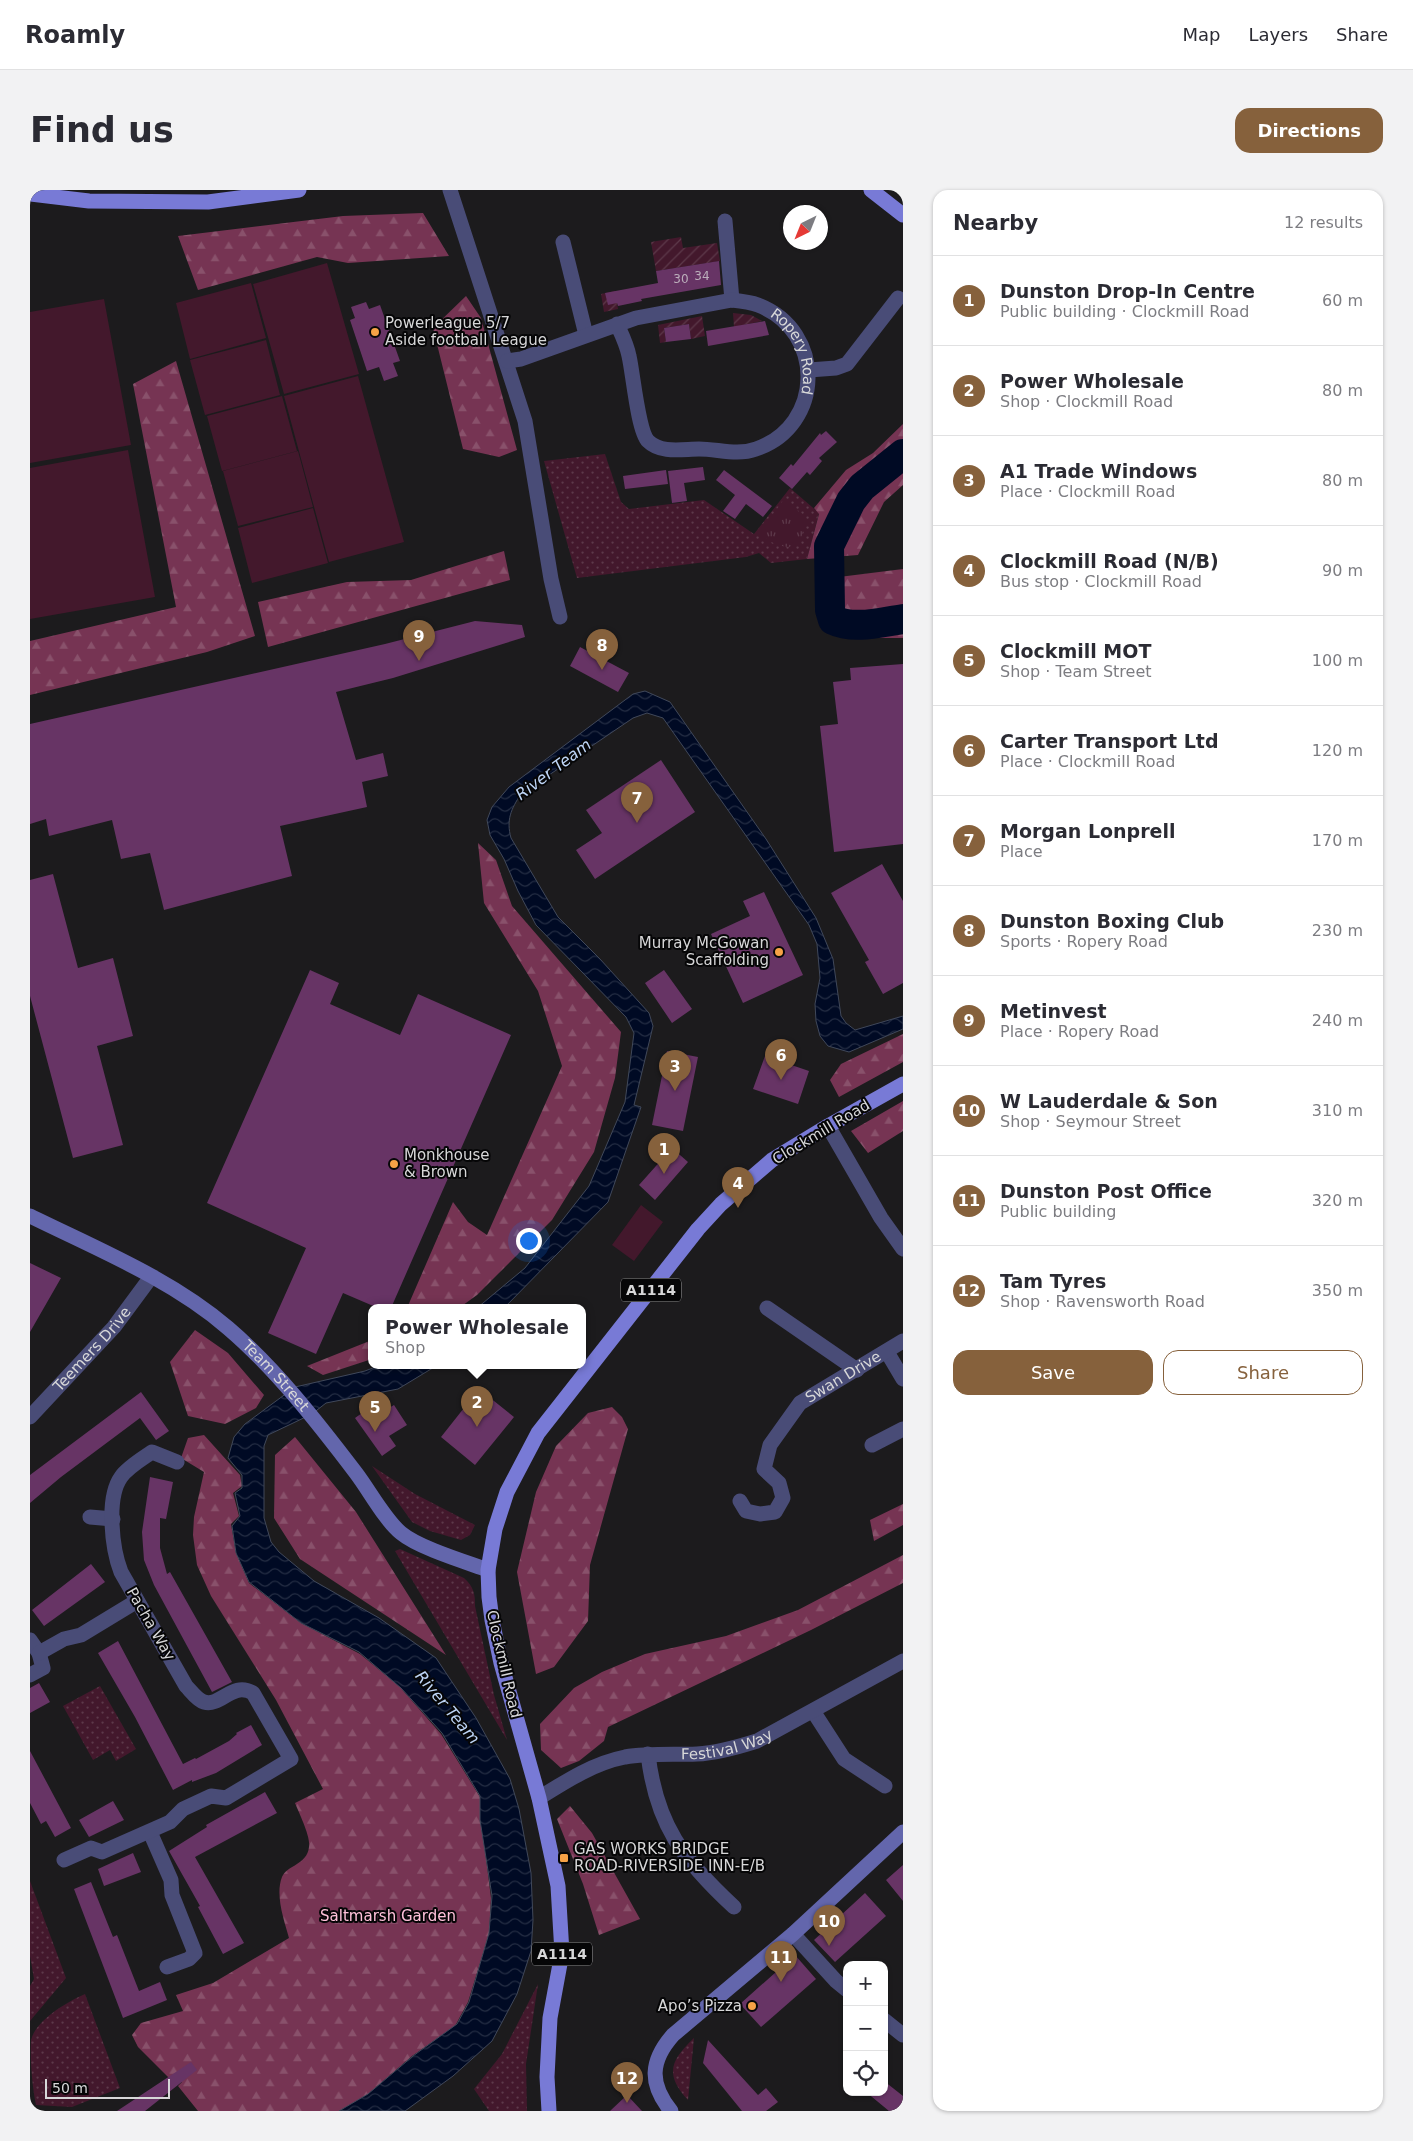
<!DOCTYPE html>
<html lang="en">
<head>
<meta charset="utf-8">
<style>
	body { margin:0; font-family:"DejaVu Sans",sans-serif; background:#f2f2f3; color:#2b2b33 }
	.controls { position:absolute; right:15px; bottom:15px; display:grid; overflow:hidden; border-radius:10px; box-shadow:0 1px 4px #0004 }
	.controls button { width:45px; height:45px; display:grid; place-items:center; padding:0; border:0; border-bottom:1px solid #e1e1e2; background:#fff; color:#2b2b33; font:25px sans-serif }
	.compass { position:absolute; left:753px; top:15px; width:45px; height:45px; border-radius:50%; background:#fff; box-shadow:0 1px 4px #0004; rotate:223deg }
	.scale { position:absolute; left:15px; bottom:12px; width:125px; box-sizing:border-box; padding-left:5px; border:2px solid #d7d7d8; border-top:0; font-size:14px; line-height:18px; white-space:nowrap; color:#d7d7d8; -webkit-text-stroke:4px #060607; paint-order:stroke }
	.you { position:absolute; left:498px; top:1050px; width:18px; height:18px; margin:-12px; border:4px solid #fff; border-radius:50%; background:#1a73e8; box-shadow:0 0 0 8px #1a73e833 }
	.badge { display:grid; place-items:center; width:32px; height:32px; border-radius:50%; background:#86613c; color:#fff; font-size:16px; font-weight:700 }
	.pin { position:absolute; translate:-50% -41px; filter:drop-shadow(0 1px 2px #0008) }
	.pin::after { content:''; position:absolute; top:26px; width:18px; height:15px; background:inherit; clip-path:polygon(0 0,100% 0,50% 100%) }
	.popup { position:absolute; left:338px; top:1114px; width:218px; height:65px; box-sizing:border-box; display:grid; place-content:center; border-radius:10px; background:#fff; filter:drop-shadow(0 1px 4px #0005); font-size:16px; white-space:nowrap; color:#7c7c81 }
	.popup b { font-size:19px; color:#2b2b33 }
	.popup::after { content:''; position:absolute; left:50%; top:100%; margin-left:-10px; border:10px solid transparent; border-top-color:#fff }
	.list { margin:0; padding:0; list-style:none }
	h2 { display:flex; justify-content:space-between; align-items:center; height:65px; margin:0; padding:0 20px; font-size:21px }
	h2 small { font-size:16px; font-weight:400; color:#7c7c81 }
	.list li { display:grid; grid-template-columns:32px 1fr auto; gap:15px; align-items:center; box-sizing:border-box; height:90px; padding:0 20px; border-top:1px solid #e1e1e2 }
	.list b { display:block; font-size:19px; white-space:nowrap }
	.list p { margin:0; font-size:16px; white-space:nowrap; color:#7c7c81 }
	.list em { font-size:16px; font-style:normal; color:#7c7c81 }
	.actions { display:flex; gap:10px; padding:15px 20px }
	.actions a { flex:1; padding:11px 0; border:1px solid #86613c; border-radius:15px; text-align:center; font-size:18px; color:#86613c }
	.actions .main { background:#86613c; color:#fff }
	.icon { flex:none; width:28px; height:28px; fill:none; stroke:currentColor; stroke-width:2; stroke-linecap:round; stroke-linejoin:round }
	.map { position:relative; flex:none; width:873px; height:1921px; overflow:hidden; border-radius:15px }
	header { display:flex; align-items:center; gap:30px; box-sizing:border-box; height:70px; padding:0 25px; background:#fff; border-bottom:1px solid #e1e1e2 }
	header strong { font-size:24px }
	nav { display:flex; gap:28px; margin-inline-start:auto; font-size:18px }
	.intro { display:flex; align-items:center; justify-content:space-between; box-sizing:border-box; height:120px; padding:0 30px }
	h1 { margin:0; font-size:35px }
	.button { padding:12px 22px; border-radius:15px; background:#86613c; color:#fff; font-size:18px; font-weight:700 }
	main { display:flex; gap:30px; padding:0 30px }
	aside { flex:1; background:#fff; border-radius:15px; box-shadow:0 1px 4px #0004 }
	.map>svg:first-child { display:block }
	.grass { fill:url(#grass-dots) }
	.forest { fill:url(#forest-firs) }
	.park { fill:url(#park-tufts) }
	.garden { fill:url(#garden-furrows) }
	.pitch { fill:#43182c }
	.water { fill:url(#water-waves); stroke:#40485a }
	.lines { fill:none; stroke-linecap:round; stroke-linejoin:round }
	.river { stroke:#000a24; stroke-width:30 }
	.building { fill:#673465 }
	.street { stroke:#494c77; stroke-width:15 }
	.secondary { stroke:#6366ac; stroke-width:15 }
	.primary { stroke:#787ad6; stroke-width:15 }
	.poi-dot { fill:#f6a246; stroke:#060607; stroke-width:2 }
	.labels { text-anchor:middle; stroke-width:4; stroke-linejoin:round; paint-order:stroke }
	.number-label { font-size:12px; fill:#bbaebb }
	.shield { fill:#060607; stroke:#989899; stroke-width:1 }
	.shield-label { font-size:14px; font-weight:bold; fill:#d7d7d8 }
	.poi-label { font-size:15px; fill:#d7d7d8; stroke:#060607; text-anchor:start }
	.street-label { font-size:15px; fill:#d7d7d8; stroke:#060607 }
	.park-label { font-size:15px; fill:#ffc1da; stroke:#060607 }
	.water-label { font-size:16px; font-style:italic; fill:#bed5f6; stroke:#060607 }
</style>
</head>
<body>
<header>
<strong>Roamly</strong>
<nav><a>Map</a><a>Layers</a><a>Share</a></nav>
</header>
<div class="intro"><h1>Find us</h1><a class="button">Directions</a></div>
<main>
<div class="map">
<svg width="873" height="1921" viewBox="0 0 873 1921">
	<defs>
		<pattern id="grass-dots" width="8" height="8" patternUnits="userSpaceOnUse" patternTransform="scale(1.25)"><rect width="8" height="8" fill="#43182c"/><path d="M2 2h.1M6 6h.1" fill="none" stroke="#5d394a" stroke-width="1.8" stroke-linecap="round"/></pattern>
		<pattern id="forest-firs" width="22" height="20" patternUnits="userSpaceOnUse" patternTransform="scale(1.25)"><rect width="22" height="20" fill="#763453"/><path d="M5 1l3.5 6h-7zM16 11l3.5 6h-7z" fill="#89516b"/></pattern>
		<pattern id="park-tufts" width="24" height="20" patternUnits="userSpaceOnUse" patternTransform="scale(1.25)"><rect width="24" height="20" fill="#43182c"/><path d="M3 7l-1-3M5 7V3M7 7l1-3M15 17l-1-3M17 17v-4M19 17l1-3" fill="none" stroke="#5d394a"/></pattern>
		<pattern id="garden-furrows" width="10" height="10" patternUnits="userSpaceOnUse" patternTransform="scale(1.25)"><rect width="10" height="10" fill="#43182c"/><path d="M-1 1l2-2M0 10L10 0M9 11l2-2" fill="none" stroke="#5d394a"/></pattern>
		<pattern id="water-waves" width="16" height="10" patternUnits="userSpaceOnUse" patternTransform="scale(1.25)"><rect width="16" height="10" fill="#000a24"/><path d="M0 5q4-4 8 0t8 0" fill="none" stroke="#242d43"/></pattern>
	</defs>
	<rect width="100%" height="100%" fill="#1c1b1d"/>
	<path class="grass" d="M575,264L591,312L599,319L674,310L724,344L760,298L789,323L777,369L741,373L729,363L716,367L547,388L514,271Z
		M342,1276L385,1304L445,1335L440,1345L431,1350L400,1341L382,1332Z
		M370,1359L434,1388C444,1397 445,1404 445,1416L464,1505L477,1550L365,1361Z
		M70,1496L106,1559L86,1571L80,1560L63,1570L33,1516Z
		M0,1691L36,1788L0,1831V1796L4,1789L0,1766Z
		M508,1794L496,1874L497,1921H459L444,1899L472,1864Z
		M55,1804L90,1898L42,1917L6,1915C2,1895 0,1870 1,1850C6,1830 37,1812 55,1804Z
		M664,1848L658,1910C634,1884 641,1870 664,1848Z"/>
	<path class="forest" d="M393,23L419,66L318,73L287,67L168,100L148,46L313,26Z
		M436,106L451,128L487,260L469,267L433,259L403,138Z
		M146,171L225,446L177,462L0,505V451L146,417L103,194Z
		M873,234V295L854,312L828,365L777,369L789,324L784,318L816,280L843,263Z
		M474,361L480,390L238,457L228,412L317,392L381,390Z
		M873,379V448H844L808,423L785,390Z
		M448,653L466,670L482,716L591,842L585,888L564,962L522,1030L447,1105L429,1118H377L423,1012L438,1032L457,1045L532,876L508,801L454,713Z
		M873,844V872L809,907L800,890L811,874Z
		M873,911V941L838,963L821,941Z
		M165,1140L198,1163L234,1205L226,1218L195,1234L158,1226L140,1172Z
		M342,1150V1169L293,1185L277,1176Z
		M582,1217L592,1227L598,1239L560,1375L558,1431L524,1477L506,1484L487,1382L506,1302L526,1256L558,1223Z
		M174,1245L210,1285L212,1296L203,1303L209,1326L201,1334L206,1363L219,1393L271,1433L330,1464L369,1496L411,1544L450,1607L451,1629L461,1708L459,1744L438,1812L425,1836L382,1866L337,1905L309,1921H168L148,1896L152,1892L148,1887H138L108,1857L102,1845L111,1833L153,1821L146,1805L183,1793L259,1748C254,1730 245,1705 252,1687C257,1675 277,1675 279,1657C281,1647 269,1623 265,1613L293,1599L246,1510L181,1406L167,1375L163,1345L164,1327L174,1282L151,1268L158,1248Z
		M265,1247L326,1322L416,1465L270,1369L244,1328L245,1265Z
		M873,1314V1335L844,1351L840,1330Z
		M873,1365V1393L781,1440L578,1537L574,1551L549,1571L531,1578L511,1560L510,1534L544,1498L572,1482L615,1464L696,1446L768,1420Z
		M540,1616L562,1643L610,1729L569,1745L553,1694L527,1629Z"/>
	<path class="park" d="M754,309L776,327L771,349L767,356C753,359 740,353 730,343Z"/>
	<path class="garden" d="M651,47L653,58L687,53L690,71L626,81L621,52Z
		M585,101L588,119L574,122L571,104Z
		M703,123L721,125L732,131L704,137Z
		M672,126L675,146L661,149L659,134L634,138L636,152L630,153L628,135Z"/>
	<path class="pitch" d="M297,73L329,184L254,204L223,94Z
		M221,93L236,148L160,169L146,113Z
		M74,109L101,255L0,273V122Z
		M236,150L250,205L175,225L160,170Z
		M328,186L374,352L299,372L254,206Z
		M252,206L267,261L192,281L177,226Z
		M98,260L125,407L0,429V278Z
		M268,261L283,317L208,336L193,281Z
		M283,318L298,373L222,393L208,338Z
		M611,1015L633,1032L604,1071L582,1055Z"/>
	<path class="water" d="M615,501L640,512L736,649L786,728L803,769L811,826L816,833L825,840L873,826V839L819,862L798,856L790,846L786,831L785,814L790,788L787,754L779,735L633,528L617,523L603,528L491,604C481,619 476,630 481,648L528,727L570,769L619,823L623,836L604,915L611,917L578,1012L474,1118H447L495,1078L559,996L595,912L604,843L596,827L506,735L488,701L474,669L460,645L457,630L462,617L479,597L603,504Z
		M348,1176H406L368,1199L296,1213L282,1224L238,1245L234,1256V1328L241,1352L249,1362L284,1391L349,1428L406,1468L446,1528L480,1589L489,1619L501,1683L503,1730L501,1761L487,1804L462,1851L423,1886L375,1921H309L338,1904L383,1866L427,1834L439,1812L459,1743L462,1706L450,1630V1606L412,1543L371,1498L329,1462L271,1433L219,1392L206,1363L202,1336L210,1326L205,1303L212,1298V1285L198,1268L204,1247L215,1234L265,1197L335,1181Z"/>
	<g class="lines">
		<path class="river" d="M873,264L832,297L821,311L799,356L800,420L803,430C824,440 851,432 873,429"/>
	</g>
	<path class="building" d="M689,71L691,95L611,109L612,111L588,116L587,113L578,115L575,103L628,93L626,81Z
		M336,112L339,119L350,115L370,171L363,173L368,186L354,191L349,177L337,181L320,130L325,128L321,117Z
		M735,131L739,145L678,156L676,141Z
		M659,134L661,149L636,152L634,138Z
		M796,241L807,252L789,268L792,271L780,285L777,282L762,299L749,288L761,274L763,276L790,243L791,245Z
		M673,277L675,290L654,293L657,311L642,313L638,281Z
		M636,280L638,294L595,299L593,286Z
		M694,280L742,316L733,327L716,314L705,329L693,321L705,305L686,290Z
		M445,431L492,435L495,447L363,488L306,502L326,570L353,563L358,586L332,592L337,617L250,636L262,686L134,720L120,663L91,669L82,630L19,646L16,629L0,634V534L355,454Z
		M550,457L599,483L588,502L540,476Z
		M873,474V654L804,662L790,536L808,534L803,492L821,490L820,478Z
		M631,570L665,622L565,689L546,660L572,643L556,620Z
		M852,674L873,711V793L853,804L835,772L839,770L801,703Z
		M23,684L48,778L83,768L103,846L67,856L93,955L43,968L0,806V690Z
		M734,702L773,785L713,813L681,744L720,726L713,711Z
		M280,780L309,793L300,814L370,845L388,804L481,845L361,1118H348L313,1103L286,1164L238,1143L276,1058L177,1013Z
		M634,780L662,819L642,833L615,793Z
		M637,861L668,867L653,941L622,935Z
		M735,866L779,881L768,914L723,899Z
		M642,958L658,972L625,1010L609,995Z
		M0,1073L31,1088L0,1142Z
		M449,1199L484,1227L445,1275L411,1247Z
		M111,1202L139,1241L126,1250L110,1228L31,1287L0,1313V1285Z
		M364,1215L377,1235L359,1246L366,1256L352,1266L325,1228L339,1218L345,1226Z
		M120,1287L143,1292L136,1329L130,1328V1358L137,1384L140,1382L202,1492L182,1502L124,1395L114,1370L112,1342Z
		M61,1374L75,1392L14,1436L2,1420Z
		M88,1451L153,1574L165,1568L166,1569L199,1551L207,1544L206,1543L221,1535L232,1555L186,1583L162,1592V1590L143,1600L105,1527L68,1463Z
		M9,1493L20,1512L0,1523V1498Z
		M0,1561L41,1638L25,1647L16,1631L11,1634L0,1613Z
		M235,1602L247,1623L165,1667L214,1753L193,1764L168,1717L170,1716L139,1661L177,1637L176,1635Z
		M83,1611L94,1630L59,1647L49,1630Z
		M103,1663L111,1682L74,1696L68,1679Z
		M873,1675V1711L856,1690Z
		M61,1692L83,1747L87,1745L109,1801L130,1792L137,1810L93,1828L44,1699Z
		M835,1703L856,1726L805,1772L784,1750Z
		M765,1765L786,1789L731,1837L710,1814Z
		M678,1850L728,1905L736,1898L748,1912L736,1921H712L673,1873Z
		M161,1872L167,1880L115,1921H87Z
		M854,1891L873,1906V1921H859L836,1902H854Z
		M597,1905L612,1921H580Z"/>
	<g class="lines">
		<g class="street">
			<path d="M420,0L495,231L521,389L530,427"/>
			<path d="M695,31L702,110"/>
			<path d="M533,52L556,145"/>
			<path id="s1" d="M477,171L491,169L606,128L702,110C711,111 720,112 728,115C796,141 794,236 726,259C707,266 688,259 669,259C653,259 631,264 618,251C608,241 603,183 599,166C597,155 592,145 587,134"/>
			<path d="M779,180L806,178L817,174L868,108"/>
			<path d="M798,936L851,1028L873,1059"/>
			<path d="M737,1118L827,1180"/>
			<path d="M857,1162L873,1189"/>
			<path id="s2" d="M0,1227L84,1137L121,1087"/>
			<path d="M842,1255L873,1239"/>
			<path id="s3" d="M710,1311L716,1321L730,1324L745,1322L753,1308L749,1293L734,1279L740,1255L770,1213L873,1151"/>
			<path d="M60,1327L83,1329"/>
			<path d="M0,1450L9,1463L13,1478L0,1485"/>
			<path d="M9,1463L34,1449L51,1445L107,1411"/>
			<path d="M783,1521L814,1569L855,1596"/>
			<path d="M618,1564C626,1634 653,1670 704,1717"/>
			<path id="s4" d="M509,1608C536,1591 564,1573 595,1567C619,1563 643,1565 667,1564C688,1563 708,1557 727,1551L873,1471"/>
			<path d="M120,1642L141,1690L142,1705L165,1763L159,1769L137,1777"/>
			<path d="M34,1670L61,1658L72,1662L140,1632L153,1619L181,1606L196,1608L261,1569L223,1503C202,1491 191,1517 174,1512C167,1510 161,1501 156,1496L91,1382C82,1359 76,1308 91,1287C98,1277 112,1269 122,1262L147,1272"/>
			<path d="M763,1744L806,1791L817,1800"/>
			<path d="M854,1830L873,1845"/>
		</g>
		<g class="secondary">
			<path id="s5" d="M0,1026C67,1059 141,1089 198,1138C245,1178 288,1233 326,1283C339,1300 355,1330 371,1343C389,1358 436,1372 458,1380"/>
			<path d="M641,1921C619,1894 620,1871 643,1845L763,1744L873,1642"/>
		</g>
		<path class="primary" d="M841,0L873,25
			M0,4L59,11L178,12L269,0
			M519,1921L517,1887L520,1828L532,1763L528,1696L509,1608L471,1473L462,1430L459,1407L458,1380L465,1339L477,1302L508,1243L668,1039L691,1014L742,970L798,936L873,894"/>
	</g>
	<g class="poi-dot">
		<circle cx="345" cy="142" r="5"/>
		<circle cx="749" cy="762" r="5"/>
		<circle cx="364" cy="974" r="5"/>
		<rect x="529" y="1663" width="10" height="10" rx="2.5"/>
		<circle cx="722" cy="1816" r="5"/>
	</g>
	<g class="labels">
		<g class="number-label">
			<text x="672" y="90">34</text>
			<text x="651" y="93">30</text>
		</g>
		<g class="shield">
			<rect x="591" y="1088.5" width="60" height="23" rx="4"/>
			<rect x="502" y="1752.5" width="60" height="23" rx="4"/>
		</g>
		<g class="shield-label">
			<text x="621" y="1105">A1114</text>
			<text x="532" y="1769">A1114</text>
		</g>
		<g class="poi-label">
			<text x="355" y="138">Powerleague 5/7<tspan x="355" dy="17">Aside football League</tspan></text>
			<text x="739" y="758" text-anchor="end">Murray McGowan<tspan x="739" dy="17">Scaffolding</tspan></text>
			<text x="374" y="970">Monkhouse<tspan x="374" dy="17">&amp; Brown</tspan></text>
			<text x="544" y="1664">GAS WORKS BRIDGE<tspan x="544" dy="17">ROAD-RIVERSIDE INN-E/B</tspan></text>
			<text x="712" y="1821" text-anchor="end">Apo’s Pizza</text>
		</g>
		<g class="street-label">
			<text dy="5" stroke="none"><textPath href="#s1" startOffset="324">Ropery Road</textPath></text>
			<text transform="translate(791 942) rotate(-31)" y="5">Clockmill Road</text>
			<text dy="5" stroke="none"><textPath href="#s2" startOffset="92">Teemers Drive</textPath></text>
			<text dy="5" stroke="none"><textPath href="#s3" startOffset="220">Swan Drive</textPath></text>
			<text dy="5" stroke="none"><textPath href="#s5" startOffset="296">Team Street</textPath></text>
			<text transform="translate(121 1434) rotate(60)" y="5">Pacha Way</text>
			<text transform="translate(474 1474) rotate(77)" y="5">Clockmill Road</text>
			<text dy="5" stroke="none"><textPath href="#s4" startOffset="199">Festival Way</textPath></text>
		</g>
		<g class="park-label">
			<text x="358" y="1731">Saltmarsh Garden</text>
		</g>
		<g class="water-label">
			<text transform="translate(523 579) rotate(-37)" y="6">River Team</text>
			<text transform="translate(418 1517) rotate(50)" y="6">River Team</text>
		</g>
	</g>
</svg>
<div class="controls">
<button>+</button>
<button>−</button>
<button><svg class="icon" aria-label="locate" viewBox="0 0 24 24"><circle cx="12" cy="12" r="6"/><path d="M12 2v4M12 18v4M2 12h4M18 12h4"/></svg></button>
</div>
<svg class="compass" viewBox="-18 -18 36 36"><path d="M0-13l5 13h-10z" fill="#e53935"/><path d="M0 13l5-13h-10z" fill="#7c7c81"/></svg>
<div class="scale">50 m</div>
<div class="you"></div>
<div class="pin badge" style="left:634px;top:984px">1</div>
<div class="pin badge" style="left:447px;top:1237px">2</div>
<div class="popup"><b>Power Wholesale</b>Shop</div>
<div class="pin badge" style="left:645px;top:901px">3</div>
<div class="pin badge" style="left:708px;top:1018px">4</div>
<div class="pin badge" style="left:345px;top:1242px">5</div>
<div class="pin badge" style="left:751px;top:890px">6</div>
<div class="pin badge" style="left:607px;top:633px">7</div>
<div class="pin badge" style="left:572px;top:480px">8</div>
<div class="pin badge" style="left:389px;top:471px">9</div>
<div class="pin badge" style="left:799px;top:1756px">10</div>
<div class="pin badge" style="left:751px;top:1792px">11</div>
<div class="pin badge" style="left:597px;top:1913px">12</div>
</div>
<aside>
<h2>Nearby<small>12 results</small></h2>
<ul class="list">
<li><span class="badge">1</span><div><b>Dunston Drop-In Centre</b><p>Public building · Clockmill Road</p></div><em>60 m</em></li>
<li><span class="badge">2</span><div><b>Power Wholesale</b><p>Shop · Clockmill Road</p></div><em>80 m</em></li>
<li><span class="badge">3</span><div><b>A1 Trade Windows</b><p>Place · Clockmill Road</p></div><em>80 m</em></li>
<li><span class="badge">4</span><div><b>Clockmill Road (N/B)</b><p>Bus stop · Clockmill Road</p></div><em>90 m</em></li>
<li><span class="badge">5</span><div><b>Clockmill MOT</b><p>Shop · Team Street</p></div><em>100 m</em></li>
<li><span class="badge">6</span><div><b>Carter Transport Ltd</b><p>Place · Clockmill Road</p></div><em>120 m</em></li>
<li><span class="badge">7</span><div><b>Morgan Lonprell</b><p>Place</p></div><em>170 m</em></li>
<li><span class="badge">8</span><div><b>Dunston Boxing Club</b><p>Sports · Ropery Road</p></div><em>230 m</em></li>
<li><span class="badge">9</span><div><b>Metinvest</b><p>Place · Ropery Road</p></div><em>240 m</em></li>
<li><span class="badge">10</span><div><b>W Lauderdale &amp; Son</b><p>Shop · Seymour Street</p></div><em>310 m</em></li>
<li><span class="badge">11</span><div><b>Dunston Post Office</b><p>Public building</p></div><em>320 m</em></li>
<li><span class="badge">12</span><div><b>Tam Tyres</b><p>Shop · Ravensworth Road</p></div><em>350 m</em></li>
</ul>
<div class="actions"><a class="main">Save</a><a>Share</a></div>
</aside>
</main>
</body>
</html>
